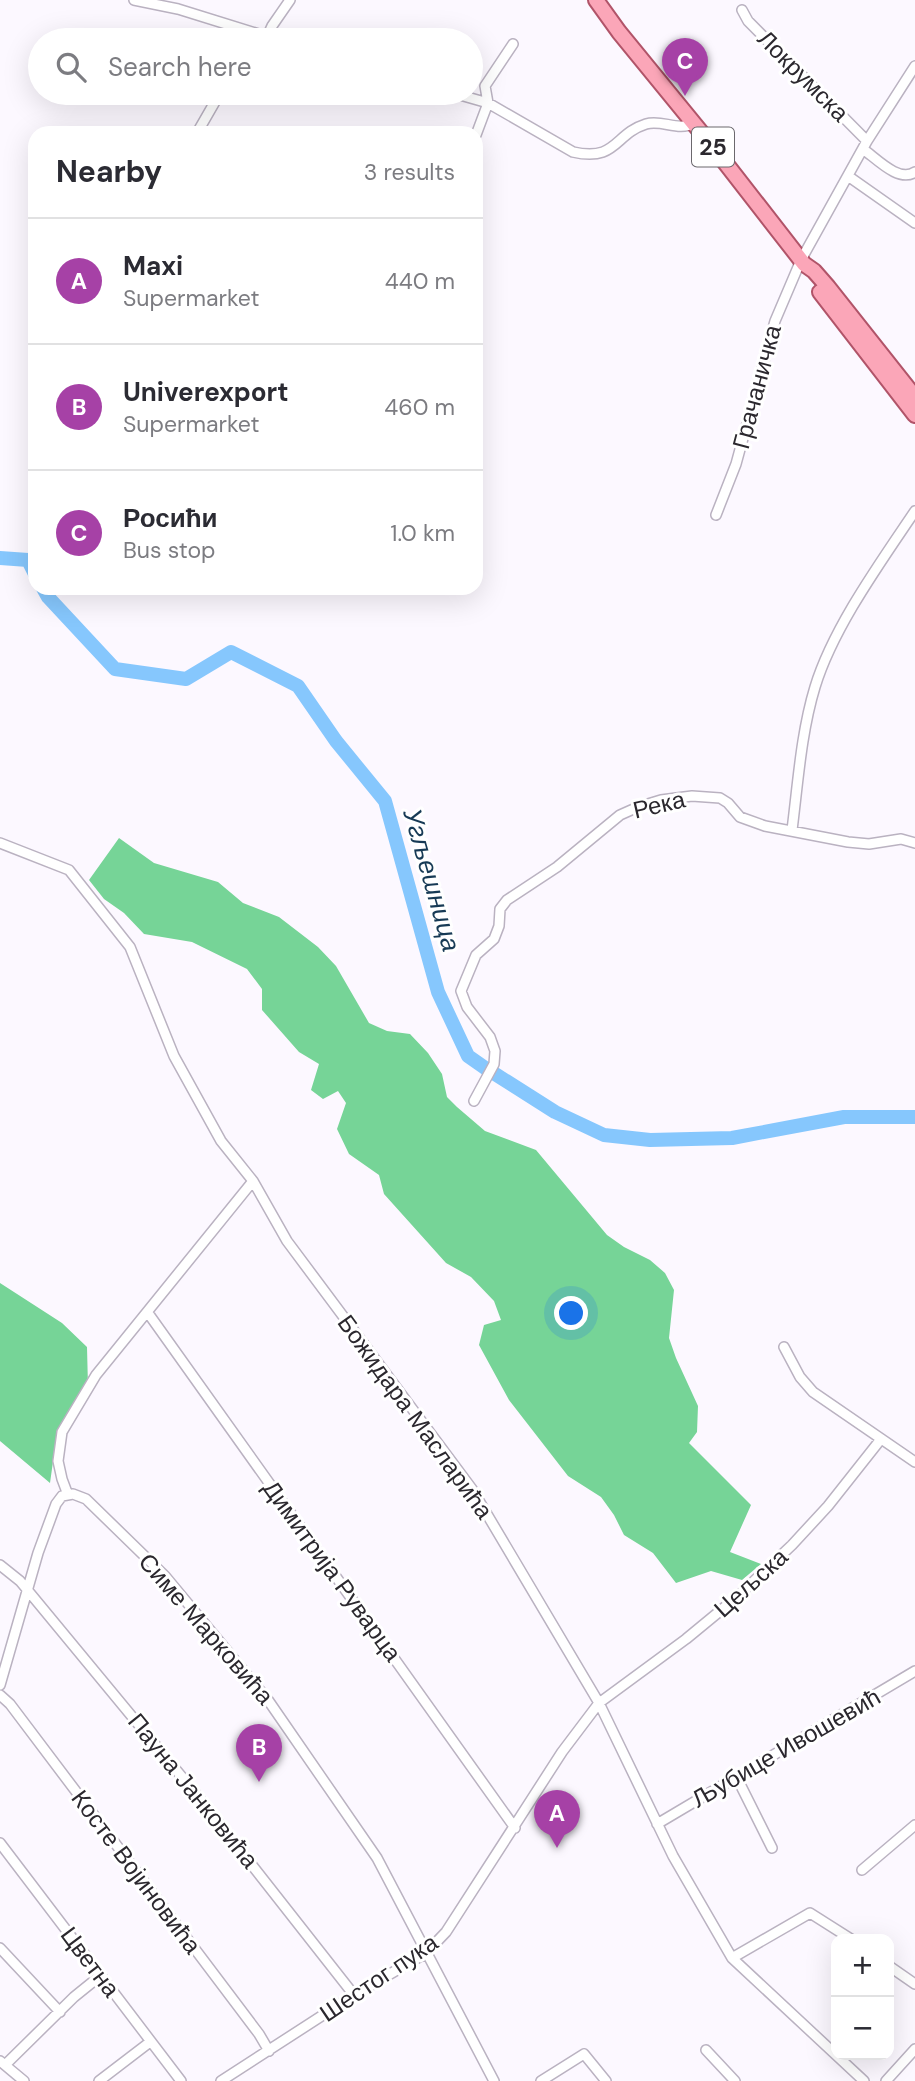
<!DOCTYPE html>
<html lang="en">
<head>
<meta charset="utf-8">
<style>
	body { margin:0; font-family:"DM Sans",sans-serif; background:#f2f2f3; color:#2b2b33 }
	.controls { position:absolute; right:21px; bottom:21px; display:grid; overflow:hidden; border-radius:14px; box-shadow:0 7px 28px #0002 }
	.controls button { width:63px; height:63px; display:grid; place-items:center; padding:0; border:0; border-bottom:2px solid #e1e1e2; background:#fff; color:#2b2b33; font:35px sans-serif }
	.you { position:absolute; left:572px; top:1314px; width:24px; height:24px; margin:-18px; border:5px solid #fff; border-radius:50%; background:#1a73e8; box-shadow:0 0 0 10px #1a73e833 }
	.badge { display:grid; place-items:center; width:46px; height:46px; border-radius:50%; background:#a641a6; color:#fff; font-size:23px; font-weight:700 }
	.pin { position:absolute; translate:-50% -58px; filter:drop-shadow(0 2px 4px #0008) }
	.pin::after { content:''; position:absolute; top:37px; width:24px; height:21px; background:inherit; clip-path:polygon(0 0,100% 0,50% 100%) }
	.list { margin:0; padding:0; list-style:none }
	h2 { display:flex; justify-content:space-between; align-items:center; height:91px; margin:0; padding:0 28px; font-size:30px }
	h2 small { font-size:23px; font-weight:400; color:#7c7c81 }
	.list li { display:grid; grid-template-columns:46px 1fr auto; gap:21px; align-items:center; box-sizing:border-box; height:126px; padding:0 28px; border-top:2px solid #e1e1e2 }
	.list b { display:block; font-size:26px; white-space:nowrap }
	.list p { margin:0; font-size:23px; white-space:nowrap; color:#7c7c81 }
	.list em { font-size:23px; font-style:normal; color:#7c7c81 }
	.icon { flex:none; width:38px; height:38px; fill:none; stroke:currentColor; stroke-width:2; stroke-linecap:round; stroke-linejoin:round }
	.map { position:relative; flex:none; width:915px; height:2081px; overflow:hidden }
	.search { position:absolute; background:#fff; box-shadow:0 7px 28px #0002; left:28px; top:28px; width:455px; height:77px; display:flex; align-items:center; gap:18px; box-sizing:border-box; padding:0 24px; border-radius:38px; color:#7c7c81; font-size:26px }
	.panel { position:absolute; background:#fff; box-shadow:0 7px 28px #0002; left:28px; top:126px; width:455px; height:469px; border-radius:21px }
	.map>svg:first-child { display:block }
	.forest { fill:#76d497 }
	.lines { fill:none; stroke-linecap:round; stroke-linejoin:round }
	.river { stroke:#86c7fd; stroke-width:14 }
	.street-casing { stroke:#bab2c1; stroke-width:12 }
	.primary-casing { stroke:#b15469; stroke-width:18 }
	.street { stroke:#fff; stroke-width:9 }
	.primary { stroke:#fba6b8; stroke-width:14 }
	.labels { text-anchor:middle; stroke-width:6; stroke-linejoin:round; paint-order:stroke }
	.shield { fill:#fff; stroke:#6b686d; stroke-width:2 }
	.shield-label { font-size:23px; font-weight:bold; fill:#2b282e }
	.street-label { font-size:24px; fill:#2b282e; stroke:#fff }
	.water-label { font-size:26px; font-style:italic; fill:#173a55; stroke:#fff }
</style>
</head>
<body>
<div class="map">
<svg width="915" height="2081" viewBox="0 0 915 2081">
	<rect width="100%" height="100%" fill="#fcf8ff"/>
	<path class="forest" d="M119,838L154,863L218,882L243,903L279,917L318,947L336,966L369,1023L387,1031L410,1034L428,1053L442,1074L447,1097L457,1107L485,1131L536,1150L607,1235L624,1247L650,1260L665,1273L674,1290L669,1338L676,1358L698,1406L697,1432L689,1443L751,1505L730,1552L761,1564L742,1580L711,1571L676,1583L653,1553L624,1535L614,1515L601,1497L568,1476L509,1400L479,1345L484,1325L501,1320L494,1301L471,1277L446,1263L384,1194L379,1175L349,1154L337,1129L346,1103L338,1091L323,1099L311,1090L319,1064L299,1052L262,1010V989L247,969L192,942L144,934L124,913L104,899L89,880Z
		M0,1283L62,1323L87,1347L88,1387L57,1433L50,1483L0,1441Z"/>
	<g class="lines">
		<path class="river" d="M0,558L28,560L35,574
			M43,588L48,597L115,669L186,679L231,652L298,686L336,741L385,801L438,992L468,1056L488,1070
			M492,1072L555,1112L604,1135L650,1140L732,1138L844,1117H915"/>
		<g class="street-casing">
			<path id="street" d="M134,0L178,9L278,40
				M742,10L748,21L867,141
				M267,37L272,26L290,0
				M453,93L488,103L573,152C617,162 614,134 646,124C662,119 678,132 694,123
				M197,133L220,93
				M476,135L488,103L485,86L513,44
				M863,149C877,159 899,183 915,172
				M848,176L915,223
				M716,515L736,464L775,321L801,260L867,141L915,66
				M792,830C798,783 801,733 815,687C833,628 880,563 915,511
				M0,843L69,870L130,947L174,1056L221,1141L253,1181L287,1241L472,1489L599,1703L673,1856L732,1958L864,2081
				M474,1101L494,1064L495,1051L490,1037L467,1007L461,991L476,955L494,939L499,926L500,909L507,900L557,867L620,815L638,807L661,800L692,796L720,798L728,803L740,817L765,826L848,842L869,844L901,839L915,843
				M148,1313L515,1828
				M784,1347L800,1377L813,1392L915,1462
				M68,1495L62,1479L58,1461L62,1432L96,1375L253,1181
				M0,1565L20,1581L196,1794L354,1995
				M0,1685L38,1553L56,1504L62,1496L73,1494L86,1499L165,1576L268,1700L377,1858L494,2081
				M0,1695L10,1704L259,2034L269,2051
				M737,1778L772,1848
				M657,1824L915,1671
				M0,1843L181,2081
				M862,1870L915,1825
				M0,1948L60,2012
				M732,1958L810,1913L851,1939
				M889,1966L915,1984
				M706,2050L735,2081
				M0,2061L24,2081
				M5,2065L74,1997L100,1976
				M99,2081L150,2042
				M221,2081L354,1995L426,1953L446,1932L562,1752L599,1703L686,1639L737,1597L792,1545L828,1506L881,1439
				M541,2081L584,2054L606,2081
				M886,2081L915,2049"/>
		</g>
		<g class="primary-casing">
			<path id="primary" d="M596,0L619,32L713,147L804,264L814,271L828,287L915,397
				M820,292L915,415"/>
		</g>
		<use href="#street" class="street"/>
		<use href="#primary" class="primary"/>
	</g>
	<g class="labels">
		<rect class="shield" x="692" y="127.5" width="42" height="39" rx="5"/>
		<g class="shield-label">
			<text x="713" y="155">25</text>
		</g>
		<g class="street-label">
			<text transform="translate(803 76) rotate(45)" y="8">Локрумска</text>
			<text transform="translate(757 387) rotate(-75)" y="8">Грачаничка</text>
			<text transform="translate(659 805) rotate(-13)" y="8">Река</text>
			<text transform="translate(415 1417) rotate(54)" y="8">Божидара Масларића</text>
			<text transform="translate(332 1571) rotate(54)" y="8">Димитрија Руварца</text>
			<text transform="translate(751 1583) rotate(-42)" y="8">Цељска</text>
			<text transform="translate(206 1629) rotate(49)" y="8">Симе Марковића</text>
			<text transform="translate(786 1748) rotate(-30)" y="8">Љубице Ивошевић</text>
			<text transform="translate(193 1791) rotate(51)" y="8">Пауна Јанковића</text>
			<text transform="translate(136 1872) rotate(53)" y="8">Косте Војиновића</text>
			<text transform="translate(90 1962) rotate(53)" y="8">Цветна</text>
			<text transform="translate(379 1978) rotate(-34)" y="8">Шестог пука</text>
		</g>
		<g class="water-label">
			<text transform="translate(432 880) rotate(74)" y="9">Угљешница</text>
		</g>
	</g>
</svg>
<div class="controls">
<button>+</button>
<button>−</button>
</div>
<div class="you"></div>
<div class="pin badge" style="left:557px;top:1848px">A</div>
<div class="pin badge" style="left:259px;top:1782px">B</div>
<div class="pin badge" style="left:685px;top:96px">C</div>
<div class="search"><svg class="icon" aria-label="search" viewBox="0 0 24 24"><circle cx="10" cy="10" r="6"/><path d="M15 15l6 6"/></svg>Search here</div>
<section class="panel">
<h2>Nearby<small>3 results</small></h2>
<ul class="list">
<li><span class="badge">A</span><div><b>Maxi</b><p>Supermarket</p></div><em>440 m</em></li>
<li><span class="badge">B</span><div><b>Univerexport</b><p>Supermarket</p></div><em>460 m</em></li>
<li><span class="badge">C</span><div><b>Росићи</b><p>Bus stop</p></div><em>1.0 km</em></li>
</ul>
</section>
</div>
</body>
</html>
